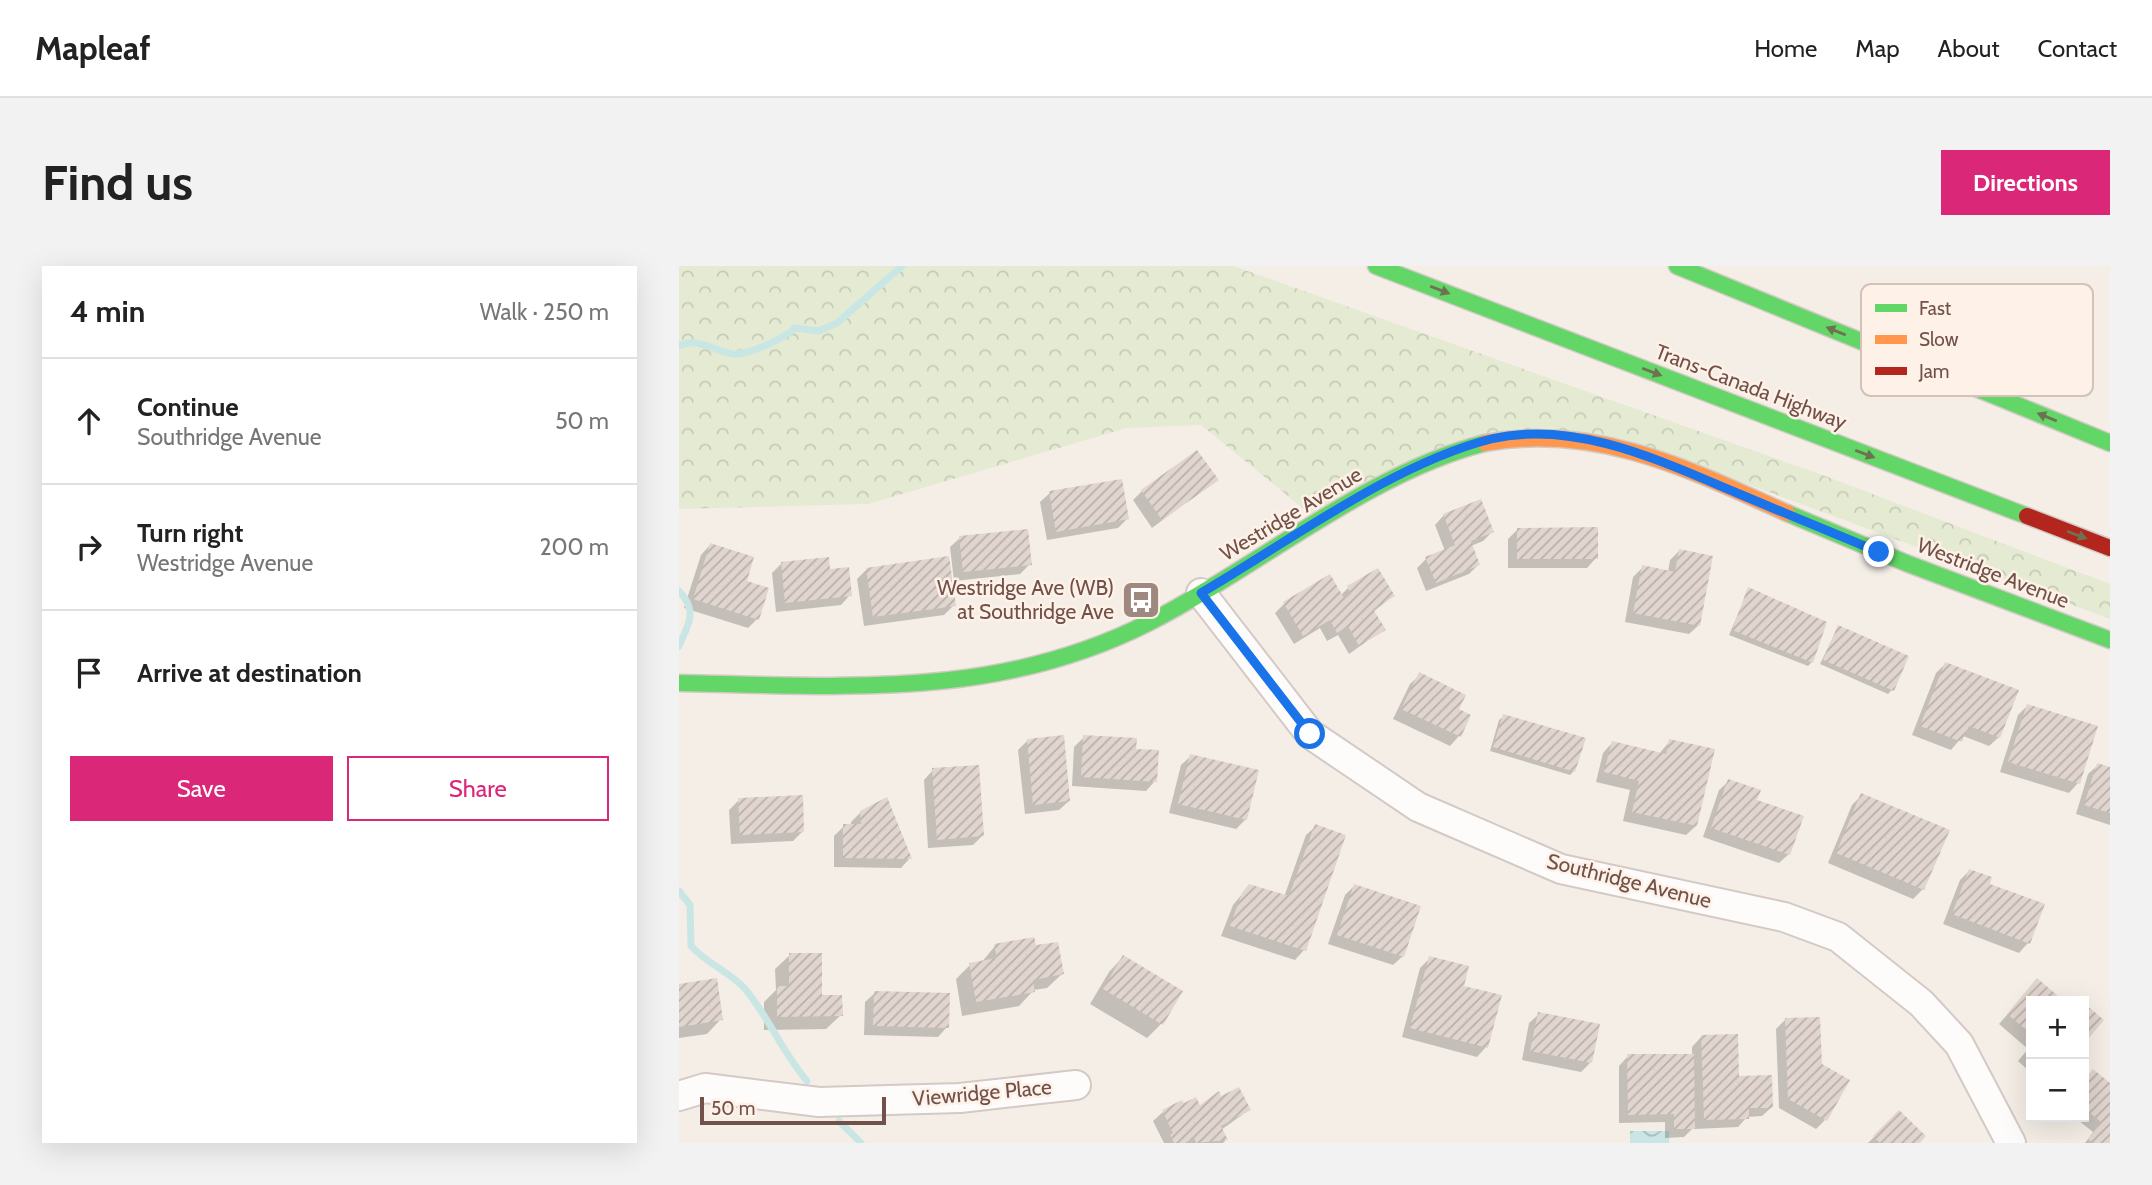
<!DOCTYPE html>
<html lang="en">
<head>
<meta charset="utf-8">
<style>
	body { margin:0; font-family:Cabin,sans-serif; background:#f2f2f2; color:#222 }
	.controls { position:absolute; right:21px; bottom:21px; display:grid; overflow:hidden; border-radius:0px; box-shadow:0 7px 28px #0002 }
	.controls button { width:63px; height:63px; display:grid; place-items:center; padding:0; border:0; border-bottom:2px solid #e0e0e0; background:#fff; color:#222; font:35px sans-serif }
	.scale { position:absolute; left:21px; bottom:18px; width:186px; box-sizing:border-box; padding-left:7px; border:4px solid #715149; border-top:0; font-size:19px; line-height:24px; white-space:nowrap; color:#715149; -webkit-text-stroke:5px #fef1e7; paint-order:stroke }
	.stop { position:absolute; width:21px; height:21px; margin:-16px; border:5px solid #1a73e8; border-radius:50%; background:#fff }
	.stop.end { background:#1a73e8; border-color:#fff; box-shadow:0 2px 7px #0008 }
	.list { margin:0; padding:0; list-style:none }
	h2 { display:flex; justify-content:space-between; align-items:center; height:91px; margin:0; padding:0 28px; font-size:30px }
	h2 small { font-size:23px; font-weight:400; color:#767676 }
	.list li { display:grid; grid-template-columns:46px 1fr auto; gap:21px; align-items:center; box-sizing:border-box; height:126px; padding:0 28px; border-top:2px solid #e0e0e0 }
	.list b { display:block; font-size:26px; white-space:nowrap }
	.list p { margin:0; font-size:23px; white-space:nowrap; color:#767676 }
	.list em { font-size:23px; font-style:normal; color:#767676 }
	.actions { display:flex; gap:14px; padding:21px 28px }
	.actions a { flex:1; padding:16px 0; border:2px solid #db2777; border-radius:0px; text-align:center; font-size:24px; color:#db2777 }
	.actions .main { background:#db2777; color:#fff }
	.icon { flex:none; width:38px; height:38px; fill:none; stroke:currentColor; stroke-width:2; stroke-linecap:round; stroke-linejoin:round }
	.map { position:relative; flex:none; width:1431px; height:877px; overflow:hidden; border-radius:0px }
	header { display:flex; align-items:center; gap:42px; box-sizing:border-box; height:98px; padding:0 35px; background:#fff; border-bottom:2px solid #e0e0e0 }
	header strong { font-size:33px }
	nav { display:flex; gap:38px; margin-inline-start:auto; font-size:24px }
	.intro { display:flex; align-items:center; justify-content:space-between; box-sizing:border-box; height:168px; padding:0 42px }
	h1 { margin:0; font-size:49px }
	.button { padding:18px 32px; border-radius:0px; background:#db2777; color:#fff; font-size:24px; font-weight:700 }
	main { display:flex; gap:42px; padding:0 42px }
	aside { flex:1; background:#fff; border-radius:0px; box-shadow:0 7px 28px #0002 }
	.map>svg:first-child { display:block }
	.forest { fill:url(#forest-crowns) }
	.water { fill:url(#water-waves) }
	.shadow { fill:#0003 }
	.lines { fill:none; stroke-linecap:round; stroke-linejoin:round }
	.stream { stroke:#cae6e4; stroke-width:7 }
	.building { fill:url(#building-hatch) }
	.street-casing { stroke:#d4c9c5; stroke-width:32 }
	.fast-casing { stroke:#d4c9c4; stroke-width:19 }
	.slow-casing { stroke:#d4c9c4; stroke-width:19 }
	.jam-casing { stroke:#d4c9c4; stroke-width:19 }
	.street { stroke:#fefcfb; stroke-width:28 }
	.fast { stroke:#63d668; stroke-width:16 }
	.slow { stroke:#ff974d; stroke-width:16 }
	.jam { stroke:#b3261e; stroke-width:16 }
	.oneway { fill:#6e7251 }
	.route { stroke:#1a73e8; stroke-width:9 }
	.labels { text-anchor:middle; stroke-width:5; stroke-linejoin:round; paint-order:stroke }
	.street-label { font-size:21px; fill:#715149; stroke:#fef1e7 }
	.poi-label { font-size:21px; fill:#715149; stroke:#fef1e7; text-anchor:end }
	.key { fill:#fef1e7; stroke:#d4c1b8; stroke-width:2 }
	.key-label { font-size:19px; fill:#715149 }
</style>
</head>
<body>
<header>
<strong>Mapleaf</strong>
<nav><a>Home</a><a>Map</a><a>About</a><a>Contact</a></nav>
</header>
<div class="intro"><h1>Find us</h1><a class="button">Directions</a></div>
<main>
<aside>
<h2>4 min<small>Walk · 250 m</small></h2>
<ul class="list">
<li><svg class="icon" aria-label="ahead" viewBox="0 0 24 24"><path d="M12 20V5M6 11l6-6 6 6"/></svg><div><b>Continue</b><p>Southridge Avenue</p></div><em>50 m</em></li>
<li><svg class="icon" aria-label="right" viewBox="0 0 24 24"><path d="M7 20v-9h11M14 6l5 5-5 5"/></svg><div><b>Turn right</b><p>Westridge Avenue</p></div><em>200 m</em></li>
<li><svg class="icon" aria-label="arrive" viewBox="0 0 24 24"><path d="M6 21V4h12l-3 4 3 4H6"/></svg><div><b>Arrive at destination</b></div></li>
</ul>
<div class="actions"><a class="main">Save</a><a>Share</a></div>
</aside>
<div class="map">
<svg width="1431" height="877" viewBox="0 0 1431 877">
	<defs>
		<pattern id="forest-crowns" width="20" height="18" patternUnits="userSpaceOnUse" patternTransform="scale(1.75)"><rect width="20" height="18" fill="#e4ebd2"/><path d="M2 6a3 3 0 1 1 6 0M12 15a3 3 0 1 1 6 0" fill="none" stroke="#c7cbb6"/></pattern>
		<pattern id="water-waves" width="16" height="10" patternUnits="userSpaceOnUse" patternTransform="scale(1.75)"><rect width="16" height="10" fill="#cae6e4"/><path d="M0 5q4-4 8 0t8 0" fill="none" stroke="#a8bdbb"/></pattern>
		<pattern id="building-hatch" width="6" height="6" patternUnits="userSpaceOnUse" patternTransform="scale(1.75)"><rect width="6" height="6" fill="#e1d5cf"/><path d="M-1 1l2-2M0 6l6-6M5 7l2-2" fill="none" stroke="#bbafaa"/></pattern>
	</defs>
	<rect width="100%" height="100%" fill="#f5eee7"/>
	<path class="forest" d="M0,0H554L1138,207L1431,318V353L1020,200L859,164L631,248L522,159L448,162L189,238L0,243Z"/>
	<path class="water" d="M951,865H990V877H951Z"/>
	<path class="shadow" d="M537,214L473,262L454,234L463,225Z
		M371,227L448,253L439,262L368,274L361,236Z
		M765,249L813,266L804,275L792,280L799,299L790,308L747,325L738,302L747,293L766,285L756,259Z
		M839,263L917,292L908,302H829V273Z
		M281,272L351,298L341,308L275,315L271,281Z
		M31,279L66,316L78,353L69,362L5,342L22,289Z
		M1000,285L1020,359L1010,368L946,356L954,311L964,301L989,306L991,294Z
		M103,297L150,305L171,329L162,339L97,346L93,307Z
		M188,303L275,339L265,349L185,360L178,313Z
		M669,322L714,330L694,346L705,363L670,388L659,369L648,375L641,362L615,378L596,347L605,338L662,329Z
		M1070,323L1133,396L1129,400L1050,369Z
		M1159,361L1213,424L1209,428L1141,398Z
		M1266,398L1320,471L1310,480L1284,470L1272,484L1233,469L1257,407Z
		M741,409L777,444L780,470L771,480L714,453L731,418Z
		M1348,440L1417,461L1399,517L1390,527L1321,506L1339,449Z
		M825,450L895,505L891,509L811,485L820,454Z
		M405,471L476,515L467,525L393,520L395,481Z
		M349,474L390,535L380,544L346,548L339,484Z
		M991,475L1017,560L1007,569L944,555L951,524L917,516L924,487L933,477L980,488Z
		M512,490L567,553L557,563L490,547L502,499Z
		M1419,499L1431,502V559L1397,548L1409,508Z
		M254,504L303,570L294,579L249,582L245,514Z
		M1050,515L1076,535L1110,588L1100,597L1024,571L1040,524Z
		M1183,529L1244,623L1234,633L1149,597L1173,539Z
		M60,534L124,565L114,575L52,578L50,544Z
		M182,546L231,592L222,602L155,601V570L165,560H172V556Z
		M637,560L625,684L616,694L542,670L554,639L570,620L605,631L627,569Z
		M1290,605L1349,677L1340,687L1264,658L1281,614Z
		M675,620L724,690L714,699L649,678L666,629Z
		M316,680L355,681L383,708L368,722L355,724L340,740L283,750L277,713L291,699L302,697Z
		M111,689L142,731L162,749L147,763L85,764V736L97,724L96,703Z
		M444,691L502,726L482,758L468,772L411,738L430,706Z
		M751,692L783,721L807,781L798,791L723,771L741,702Z
		M1358,715L1383,735H1352V807L1339,795L1349,783L1320,758Z
		M0,720L42,753L28,768L0,772Z
		M196,727L268,761L259,771L185,769L186,736Z
		M860,748L911,797L902,806L843,794L850,757Z
		M1106,754L1146,854L1137,863L1100,842L1097,763Z
		M1022,771L1058,812L1093,841L1083,850L1068,851L1059,861L1016,863V860L1005,871L986,872V856L940,857V800L949,790L1013,789V781Z
		M1414,805L1431,819V877H1406L1414,866L1395,851H1405V814Z
		M541,832L570,844L542,864L547,874L544,877H485L474,855L484,846L502,836L504,840L520,842Z
		M1220,846L1238,877H1189Z"/>
	<g class="lines">
		<path class="stream" d="M0,80C19,70 36,86 54,88C68,90 106,72 116,62L140,65L158,57L223,0
			M0,325C19,345 10,357 0,380
			M0,625L11,639L12,680C28,698 53,707 67,724C90,752 104,787 128,815
			M160,855L182,877"/>
	</g>
	<path class="building" d="M518,184L540,214L483,254L462,224Z
		M443,213L450,253L377,266L370,225Z
		M802,233L815,266L792,275L801,299L757,317L746,291L776,279L764,248Z
		M919,261V293H838V262Z
		M349,263L353,299L284,306L280,270Z
		M31,277L75,291L68,315L90,322L80,354L14,333Z
		M1000,283L1034,290L1021,360L954,347L963,299L996,306Z
		M270,290L277,340L194,351L187,302Z
		M150,291L151,303L170,301L173,330L106,337L102,296Z
		M699,302L716,330L694,343L707,364L680,380L669,360L658,367L651,354L624,370L604,336L651,308L665,332L672,328L668,320Z
		M1069,321L1148,356L1134,397L1053,364Z
		M1159,359L1230,390L1215,425L1144,394Z
		M1266,396L1340,424L1321,472L1290,460L1283,476L1241,460Z
		M740,406L787,429L780,443L792,449L782,471L722,443Z
		M1348,438L1419,460L1401,518L1329,496Z
		M824,448L907,472L896,506L814,481Z
		M385,469L391,535L354,539L348,473Z
		M404,469L458,472L457,483L480,484L478,516L402,511Z
		M990,473L1036,483L1018,560L953,546L960,515L925,506L933,475L987,488Z
		M511,488L580,504L568,554L499,538Z
		M1418,497L1431,501V547L1405,539Z
		M300,499L305,570L258,574L253,502Z
		M1049,513L1082,524L1078,534L1125,550L1111,589L1032,562Z
		M1182,527L1271,564L1245,624L1157,587Z
		M124,529L125,566L61,569L59,532Z
		M208,531L233,593L164,592V558H182L181,545Z
		M636,558L667,569L627,685L551,660L563,627L570,618L610,630Z
		M1290,603L1313,611L1311,618L1366,638L1351,678L1273,648Z
		M675,618L742,640L725,691L658,669Z
		M355,671L357,679L379,676L385,708L354,714L356,726L297,736L290,697L318,692L315,678Z
		M110,687H143V729H163L164,750L98,751V720H110Z
		M444,689L504,725L484,759L424,723Z
		M750,690L790,700L785,720L823,729L809,782L731,762Z
		M38,712L44,754L0,761V718Z
		M1358,712L1385,735H1352V768L1328,748Z
		M195,725L271,727L270,762L194,760Z
		M1405,737L1425,754L1405,778Z
		M859,746L921,758L913,797L851,785Z
		M1141,751L1143,798L1171,814L1148,855L1109,833L1106,752Z
		M1059,768L1060,810L1093,809L1094,842H1070V853L1025,854L1022,769Z
		M948,788H1015L1016,863H995V848L949,849Z
		M1414,803L1431,817V877H1414L1409,873L1422,856L1405,842V814Z
		M560,821L572,844L542,860L549,874L517,877L515,872L506,877H495L491,869L494,867L483,844L503,834L505,837L517,831L521,839L540,825L542,830Z
		M1220,844L1247,870L1241,877H1201L1194,870Z"/>
	<g class="lines">
		<g class="street-casing">
			<path id="street" d="M522,327L631,468L739,541L882,603L1105,651L1159,671L1242,737L1280,778L1332,877
				M0,830L26,822L140,836L281,832L397,819"/>
		</g>
		<g class="fast-casing">
			<path id="fast" d="M697,0L1348,250
				M998,0L1431,177
				M1108,247L1227,297L1431,374
				M0,417C166,420 318,434 471,356C579,301 690,206 806,177"/>
		</g>
		<g class="slow-casing">
			<path id="slow" d="M806,177C917,157 1010,203 1108,247"/>
		</g>
		<g class="jam-casing">
			<path id="jam" d="M1348,250L1431,282"/>
		</g>
		<use href="#street" class="street"/>
		<use href="#fast" class="fast"/>
		<use href="#slow" class="slow"/>
		<use href="#jam" class="jam"/>
	</g>
	<defs><path id="oneway-solid" d="M-6-.8H1V-3.2L6.5 0L1 3.2V.8H-6Z" transform="scale(1.75)"/></defs>
	<g class="oneway">
		<use href="#oneway-solid" transform="translate(761 24) rotate(21)"/>
		<use href="#oneway-solid" transform="translate(1157 65) rotate(-158)"/>
		<use href="#oneway-solid" transform="translate(973 106) rotate(21)"/>
		<use href="#oneway-solid" transform="translate(1368 151) rotate(-158)"/>
		<use href="#oneway-solid" transform="translate(1186 188) rotate(21)"/>
		<use href="#oneway-solid" transform="translate(1398 269) rotate(21)"/>
	</g>
	<g class="lines">
		<path class="route" d="M631,468L522,327C609,276 716,197 812,173C896,153 982,195 1058,227C1105,247 1152,266 1200,286"/>
	</g>
	<defs>
		<g id="bus-square" transform="scale(2.0125)"><rect x="-9" y="-9" width="18" height="18" rx="4" fill="#9f8880" stroke="#fef1e7"/><path d="M-5-6H5V4H4V6H2V4H-2V6H-4V4H-5ZM-3.5-4V0h7V-4ZM-3.5 1.2v1.5H-2V1.2ZM2 1.2v1.5H3.5V1.2Z" fill="#fff"/></g>
	</defs>
	<g fill-rule="evenodd">
		<use href="#bus-square" x="462" y="334"/>
	</g>
	<g class="labels">
		<g class="street-label">
			<text transform="translate(1072 121) rotate(21)" y="7">Trans-Canada Highway</text>
			<text transform="translate(612 248) rotate(-31)" y="7">Westridge Avenue</text>
			<text transform="translate(1314 307) rotate(21)" y="7">Westridge Avenue</text>
			<text transform="translate(950 615) rotate(14)" y="7">Southridge Avenue</text>
			<text transform="translate(303 827) rotate(-5)" y="7">Viewridge Place</text>
		</g>
		<g class="poi-label">
			<text x="435" y="329">Westridge Ave (WB)<tspan x="435" dy="24">at Southridge Ave</tspan></text>
		</g>
	</g>
	<rect x="1182" y="18" width="232" height="112" rx="10" class="key"/>
	<rect x="1196" y="38" width="32" height="8" fill="#63d668"/>
	<rect x="1196" y="69" width="32" height="9" fill="#ff974d"/>
	<rect x="1196" y="101" width="32" height="8" fill="#b3261e"/>
	<g class="key-label">
		<text x="1240" y="49">Fast</text>
		<text x="1240" y="80">Slow</text>
		<text x="1240" y="112">Jam</text>
	</g>
</svg>
<div class="controls">
<button>+</button>
<button>−</button>
</div>
<div class="scale">50 m</div>
<div class="stop" style="left:631px;top:468px"></div>
<div class="stop end" style="left:1200px;top:286px"></div>
</div>
</main>
</body>
</html>
